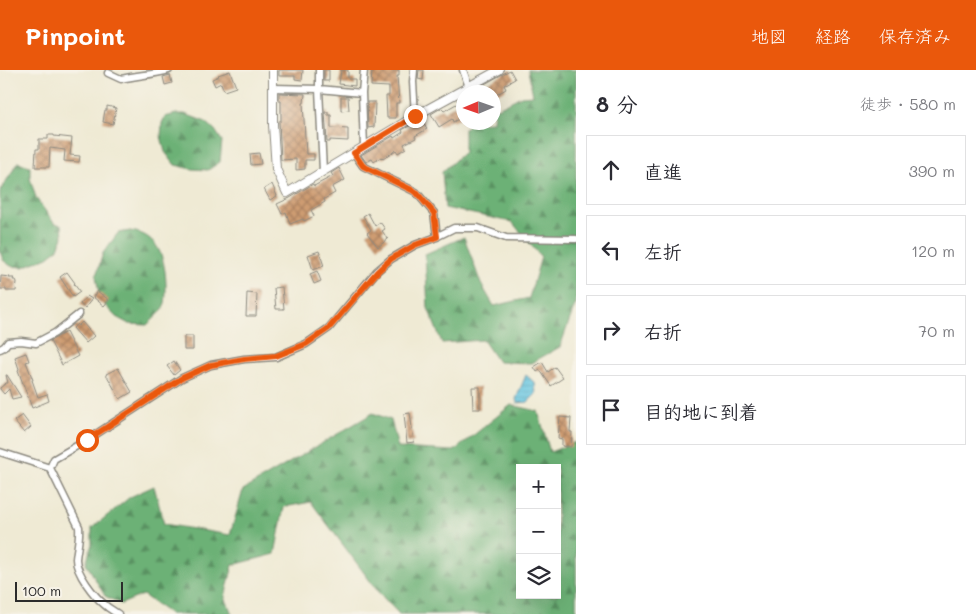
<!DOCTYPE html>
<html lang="ja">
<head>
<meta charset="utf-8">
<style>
	body { margin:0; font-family:Mali,"Klee One",sans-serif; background:#f7f7f7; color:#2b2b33 }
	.controls { position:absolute; right:15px; bottom:15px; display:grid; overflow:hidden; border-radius:0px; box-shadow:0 5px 20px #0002 }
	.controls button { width:45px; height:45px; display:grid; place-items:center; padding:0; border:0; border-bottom:1px solid #e1e1e2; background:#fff; color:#2b2b33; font:25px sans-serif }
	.compass { position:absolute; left:456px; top:15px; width:45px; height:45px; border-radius:50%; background:#fff; box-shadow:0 5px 20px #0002; rotate:268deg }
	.scale { position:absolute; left:15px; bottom:12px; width:108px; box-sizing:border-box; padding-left:5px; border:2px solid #2b2b2b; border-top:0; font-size:14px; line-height:18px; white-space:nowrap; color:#2b2b2b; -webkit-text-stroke:4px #f7f3e8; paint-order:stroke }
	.stop { position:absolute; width:15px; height:15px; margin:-11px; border:4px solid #ea580c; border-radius:50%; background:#fff }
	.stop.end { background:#ea580c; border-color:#fff; box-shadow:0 1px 5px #0008 }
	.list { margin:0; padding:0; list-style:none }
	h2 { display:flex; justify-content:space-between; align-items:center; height:65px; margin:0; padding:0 20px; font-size:21px }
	h2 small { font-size:16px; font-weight:400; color:#7c7c81 }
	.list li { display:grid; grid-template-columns:32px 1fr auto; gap:15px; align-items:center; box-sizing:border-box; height:70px; margin:0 10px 10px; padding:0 10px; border:1px solid #e1e1e2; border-radius:0px }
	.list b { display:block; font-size:19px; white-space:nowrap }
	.list em { font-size:16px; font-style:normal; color:#7c7c81 }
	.icon { flex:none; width:28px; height:28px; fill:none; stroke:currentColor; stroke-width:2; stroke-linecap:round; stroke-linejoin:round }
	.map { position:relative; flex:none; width:576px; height:544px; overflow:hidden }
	header { display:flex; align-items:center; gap:30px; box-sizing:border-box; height:70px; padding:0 25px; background:#ea580c; color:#fff }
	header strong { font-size:24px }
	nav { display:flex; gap:28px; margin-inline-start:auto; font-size:18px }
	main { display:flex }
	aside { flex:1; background:#fff }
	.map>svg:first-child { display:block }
	.forest { fill:url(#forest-firs); stroke:#4c6e50; fill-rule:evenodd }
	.water { fill:url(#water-rules); stroke:#477886 }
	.building { fill:url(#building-cross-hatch) }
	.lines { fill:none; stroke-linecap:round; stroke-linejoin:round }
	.minor-casing { stroke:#8d8a80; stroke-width:9 }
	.tertiary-casing { stroke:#8d8a80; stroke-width:10 }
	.minor { stroke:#fff; stroke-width:6 }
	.tertiary { stroke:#fff; stroke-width:8 }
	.route { stroke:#ea580c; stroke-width:6 }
</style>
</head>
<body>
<header>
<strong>Pinpoint</strong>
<nav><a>地図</a><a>経路</a><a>保存済み</a></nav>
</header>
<main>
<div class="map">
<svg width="576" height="544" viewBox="0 0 576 544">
	<defs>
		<pattern id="forest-firs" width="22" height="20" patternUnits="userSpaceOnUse" patternTransform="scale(1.25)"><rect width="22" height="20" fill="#6cb176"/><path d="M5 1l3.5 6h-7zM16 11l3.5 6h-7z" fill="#599061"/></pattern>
		<pattern id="water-rules" width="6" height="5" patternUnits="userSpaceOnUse" patternTransform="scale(1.25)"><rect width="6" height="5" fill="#63c5e1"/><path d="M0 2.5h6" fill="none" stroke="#56a9c1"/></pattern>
		<pattern id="building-cross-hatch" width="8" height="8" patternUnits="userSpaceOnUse" patternTransform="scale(1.25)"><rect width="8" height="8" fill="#ce9c72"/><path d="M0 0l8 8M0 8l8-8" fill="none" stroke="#a77f5e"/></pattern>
	</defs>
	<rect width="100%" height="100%" fill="#f7f3e8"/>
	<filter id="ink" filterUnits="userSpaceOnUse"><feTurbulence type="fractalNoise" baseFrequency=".02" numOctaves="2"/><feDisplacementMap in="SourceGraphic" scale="10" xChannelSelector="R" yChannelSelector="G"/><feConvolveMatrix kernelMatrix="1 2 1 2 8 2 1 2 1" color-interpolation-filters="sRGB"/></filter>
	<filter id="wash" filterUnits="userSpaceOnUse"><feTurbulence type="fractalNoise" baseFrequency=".0096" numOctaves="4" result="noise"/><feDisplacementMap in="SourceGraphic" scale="20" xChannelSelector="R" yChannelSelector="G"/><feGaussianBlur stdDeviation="1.12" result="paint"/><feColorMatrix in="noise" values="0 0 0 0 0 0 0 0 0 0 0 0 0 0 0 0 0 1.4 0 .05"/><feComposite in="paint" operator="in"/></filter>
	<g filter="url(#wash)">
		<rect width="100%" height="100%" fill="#efead4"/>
		<path class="forest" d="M528,0H576V235H575L560,277L531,293L498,292L483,270L442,273L428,238L425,184L464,167L481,214L494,236L529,228L541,187L512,152L445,138L442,102L464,82V59L471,53L493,52L494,39L504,35L521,26L533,25Z
			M176,44H185L206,52L215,60L222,71L220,92L208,100L192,99L175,95L165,82L161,66L162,53L165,47Z
			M18,92L30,96V108L36,128L54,153L62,155L63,167L57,180L48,187L23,197L11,196L3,190L0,181V121Z
			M130,161C159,164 165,189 166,214C166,220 166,228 165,234C162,243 153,249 147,255L129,254L116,247L100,230L96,206L103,183L118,163Z
			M511,335L538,341L550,382L576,372V544H399L379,523L311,432L284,437L275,484L233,495L225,527L232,544H170L143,525L121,534L105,526L86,493L92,474V458L130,427L154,416L164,454L230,465L243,420L373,343L391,350L398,378L454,381ZM520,398H557V525H520Z"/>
		<path class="water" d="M526,305L535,313L536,324L528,332L517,333L516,329Z"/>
		<g id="blocks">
			<path class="building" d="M279,0H303L302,10L295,9V6H279Z
				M324,0H329V11H324Z
				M341,0H348V9H355V16L339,14Z
				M372,0H399V6H397L399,33H396V48H387L386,26H389V17L371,16Z
				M419,0H424L423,10L418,9Z
				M510,0L515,9L504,15L506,19L494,26V22H470Z
				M230,1L236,17L224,21L221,13L215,16L212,9L219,6L218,5Z
				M170,5L172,13L165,15L163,7Z
				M279,23L305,24L304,33H303L306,84H314V90H305V99L296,100V89L281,90L279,51H281V31H279Z
				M464,26V46L453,52L452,49L439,57L431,44L441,38L444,41L458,33L457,30Z
				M341,27H348L349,40L341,41Z
				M367,32H375L374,57L368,58Z
				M107,36L116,38L113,54L103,52L105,40H107Z
				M325,42H328V45H331V58L348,59V71L330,70V72H327Z
				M422,49L427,59L415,66L416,68L404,74L406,78L398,83L396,80L383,89L381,87L374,92L372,89L366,92L361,85L393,66L394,68L403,62L402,60Z
				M48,65H54V66L72,68L70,85L80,86L79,92L64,91L65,80L50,78L49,97H35L36,79H39V69H48Z
				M259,83L261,94L251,95L250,84Z
				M339,98L345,110L332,117L335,123L324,129L325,132L311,140L314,146L304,151L303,149L290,154L286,142L282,144L277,134L290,128L313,114L314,116L333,106L331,103Z
				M272,114L277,126L270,130L264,119Z
				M368,143L375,156L380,152L385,159L382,161L388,169L378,177L367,163L371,160L363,146Z
				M319,181L324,196L313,200L308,185Z
				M317,201L321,211L314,214L310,204Z
				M67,202L75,213L74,214L80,222L73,227L60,207Z
				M1,206L10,207L9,208H14L13,210H16L17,212L16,221H6V219H0Z
				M282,217L284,239H276L274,218Z
				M97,221L109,230L104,236L93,227Z
				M247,223L257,224L256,246H246Z
				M87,226L92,229L85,238L80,234Z
				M82,252L94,266L86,273L73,258L77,254L78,256Z
				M66,262L78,286L62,295L50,271Z
				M184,266H193V280H184Z
				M26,283L29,291L26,292L33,310H32L38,327L47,324L49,331L32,338L18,300L19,299L15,287Z
				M174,291L180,300L174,305L167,296Z
				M542,292L548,302L555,297L563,308L551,316L540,300L537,302L534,297Z
				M118,298L132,322L120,329L106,304Z
				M6,305H7L21,327L12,329L9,319L4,324L0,319V318L6,313H8Z
				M472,317H480V339H473Z
				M410,343L414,372L407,373L404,344Z
				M22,345L31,357L24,363L14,351Z
				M560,347L571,348L570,362H572L571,377L562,376V369L558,368Z"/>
		</g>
	</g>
	<g filter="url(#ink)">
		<use href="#blocks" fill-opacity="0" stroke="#8d8a80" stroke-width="1"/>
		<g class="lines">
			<g class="minor-casing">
				<path id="minor" d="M319,0V19L323,101
					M364,0L362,23L364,77
					M414,0L413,12L415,46
					M463,0L469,17
					M108,3L121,9C137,5 153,5 169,0
					M273,18L319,19L362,23
					M354,83L363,96L416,122L434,143L437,167
					M0,279L4,277L8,272L21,271L36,273L55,263L79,244
					M0,382L50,398
					M118,544C114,541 109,539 105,535C94,526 76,503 76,489C77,478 80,468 79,457L50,398L54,389L87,370L182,308L211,295L244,289L276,287L306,274L329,258L377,201L391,189L415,175L434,168L454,158H478L506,168L576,169"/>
			</g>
			<g class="tertiary-casing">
				<path id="tertiary" d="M273,0V55L276,99L287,123L415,46L499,0"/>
			</g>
			<use href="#minor" class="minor"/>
			<use href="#tertiary" class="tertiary"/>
		</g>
	</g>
	<g class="lines" filter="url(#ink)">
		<path class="route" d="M87,370L182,308L211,295L244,289L276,286L306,274L329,258L377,202L391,189L415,175L437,167L434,143L416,122L363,96L354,83L415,46"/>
	</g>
</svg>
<div class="controls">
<button>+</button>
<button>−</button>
<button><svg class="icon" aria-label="layers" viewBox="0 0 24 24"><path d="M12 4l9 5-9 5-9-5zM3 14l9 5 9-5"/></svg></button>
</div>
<svg class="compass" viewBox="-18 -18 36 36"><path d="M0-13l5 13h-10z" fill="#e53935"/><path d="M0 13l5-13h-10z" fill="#7c7c81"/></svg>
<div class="scale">100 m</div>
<div class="stop" style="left:87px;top:370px"></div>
<div class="stop end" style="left:415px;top:46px"></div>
</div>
<aside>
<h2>8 分<small>徒歩 · 580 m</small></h2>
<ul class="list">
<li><svg class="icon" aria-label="ahead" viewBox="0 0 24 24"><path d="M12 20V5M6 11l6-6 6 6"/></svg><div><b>直進</b></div><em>390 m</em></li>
<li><svg class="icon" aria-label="left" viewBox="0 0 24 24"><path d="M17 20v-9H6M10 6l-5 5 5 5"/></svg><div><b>左折</b></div><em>120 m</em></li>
<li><svg class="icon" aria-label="right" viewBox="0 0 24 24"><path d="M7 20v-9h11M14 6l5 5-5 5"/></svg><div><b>右折</b></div><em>70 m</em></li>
<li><svg class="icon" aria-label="arrive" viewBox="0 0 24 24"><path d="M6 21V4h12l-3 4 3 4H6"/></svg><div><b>目的地に到着</b></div></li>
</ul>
</aside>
</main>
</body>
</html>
